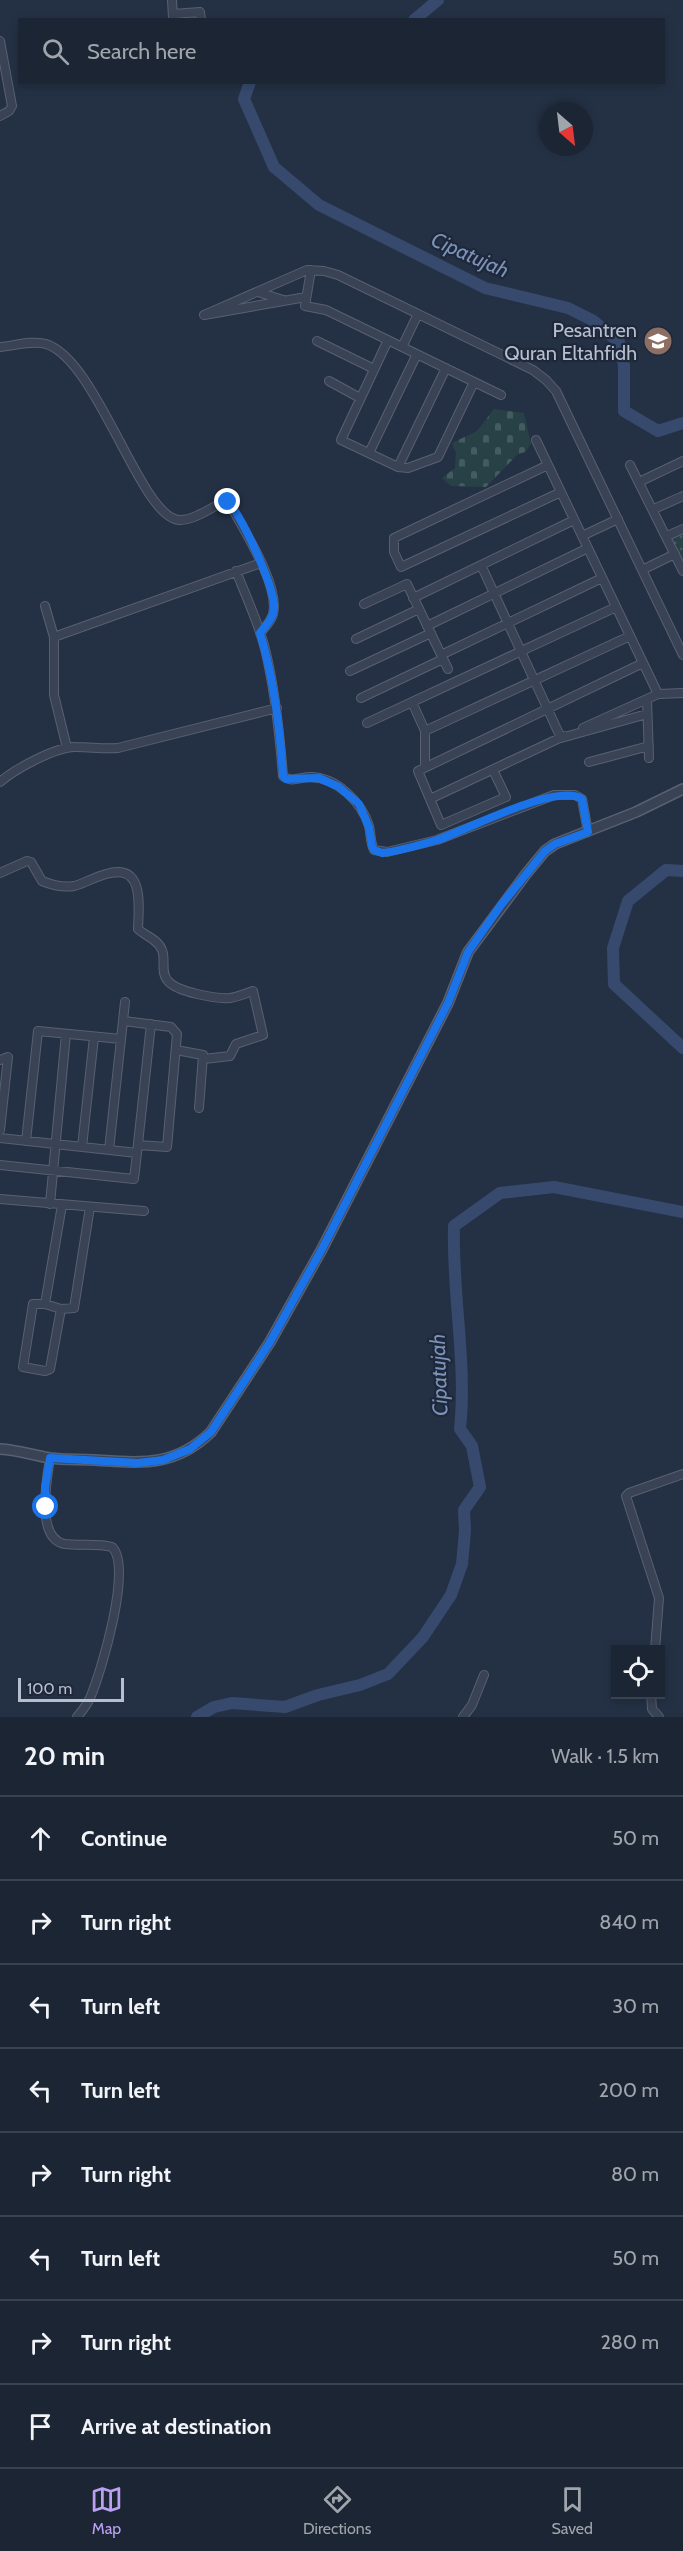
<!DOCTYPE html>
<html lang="en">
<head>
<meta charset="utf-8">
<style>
	body { margin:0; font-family:Cabin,sans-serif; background:#283140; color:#f1f3f6 }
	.controls { position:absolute; right:18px; bottom:18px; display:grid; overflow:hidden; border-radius:0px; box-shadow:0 3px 9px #0003 }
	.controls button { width:54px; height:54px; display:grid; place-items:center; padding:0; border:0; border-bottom:2px solid #39424f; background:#1b2534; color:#f1f3f6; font:30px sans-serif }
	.compass { position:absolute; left:539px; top:102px; width:54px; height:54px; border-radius:50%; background:#1b2534; box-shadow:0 3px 9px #0003; rotate:152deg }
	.scale { position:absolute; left:18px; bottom:15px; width:106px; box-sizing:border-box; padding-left:6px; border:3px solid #b7bece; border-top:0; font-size:16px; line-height:21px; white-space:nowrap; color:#b7bece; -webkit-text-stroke:4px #1e283a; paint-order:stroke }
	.stop { position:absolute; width:18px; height:18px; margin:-14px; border:4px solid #1a73e8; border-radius:50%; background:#fff }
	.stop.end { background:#1a73e8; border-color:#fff; box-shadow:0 2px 6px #0008 }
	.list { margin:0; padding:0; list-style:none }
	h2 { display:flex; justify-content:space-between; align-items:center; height:78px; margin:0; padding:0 24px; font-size:26px }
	h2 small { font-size:20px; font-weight:400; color:#a0a5ac }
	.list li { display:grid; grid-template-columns:39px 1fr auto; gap:18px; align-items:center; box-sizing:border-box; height:84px; padding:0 24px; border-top:2px solid #39424f }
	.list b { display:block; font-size:22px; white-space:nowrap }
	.list em { font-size:20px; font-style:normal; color:#a0a5ac }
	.icon { flex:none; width:33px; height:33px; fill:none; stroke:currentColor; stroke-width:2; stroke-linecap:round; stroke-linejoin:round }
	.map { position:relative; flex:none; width:683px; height:1717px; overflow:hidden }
	.search { position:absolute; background:#1b2534; box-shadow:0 3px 9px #0003; left:18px; right:18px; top:18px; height:66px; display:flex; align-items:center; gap:15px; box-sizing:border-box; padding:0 21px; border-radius:0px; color:#a0a5ac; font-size:22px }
	.sheet { height:750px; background:#1b2534 }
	nav { display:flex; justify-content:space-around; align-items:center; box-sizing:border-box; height:84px; border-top:2px solid #39424f; background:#1b2534; font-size:16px; color:#a0a5ac }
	nav a { display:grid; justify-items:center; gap:3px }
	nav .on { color:#bca0f2 }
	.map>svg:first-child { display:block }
	.cemetery { fill:url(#cemetery-stones) }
	.park { fill:url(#park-dots) }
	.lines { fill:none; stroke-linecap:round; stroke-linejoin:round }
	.river { stroke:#374a6e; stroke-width:12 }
	.minor-casing { stroke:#586172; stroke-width:10 }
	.tertiary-casing { stroke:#586172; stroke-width:12 }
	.minor { stroke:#394355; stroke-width:8 }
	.tertiary { stroke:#394355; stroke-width:9 }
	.route { stroke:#1a73e8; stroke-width:8 }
	.labels { text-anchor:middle; stroke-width:4.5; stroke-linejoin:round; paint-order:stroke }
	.poi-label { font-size:20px; fill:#b7bece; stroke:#1e283a; text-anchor:end }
	.water-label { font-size:21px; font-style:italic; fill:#7c92b8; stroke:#1e283a }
</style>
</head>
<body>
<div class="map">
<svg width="683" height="1717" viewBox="0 0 683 1717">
	<defs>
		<pattern id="cemetery-stones" width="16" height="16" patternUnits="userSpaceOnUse" patternTransform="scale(1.5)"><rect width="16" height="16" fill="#274146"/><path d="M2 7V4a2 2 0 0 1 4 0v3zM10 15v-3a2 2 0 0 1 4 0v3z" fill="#445b60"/></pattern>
		<pattern id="park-dots" width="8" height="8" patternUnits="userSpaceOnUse" patternTransform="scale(1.5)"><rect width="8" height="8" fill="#274146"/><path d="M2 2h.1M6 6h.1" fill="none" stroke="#445b60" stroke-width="1.8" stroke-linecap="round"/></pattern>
	</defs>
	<rect width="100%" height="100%" fill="#243145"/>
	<path class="cemetery" d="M494,409L524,413L531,444L525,452L518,454L486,487L451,486L442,478L455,468L456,453L452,443L477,431Z"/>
	<path class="park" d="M683,531V563L670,537Z"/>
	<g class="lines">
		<path class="river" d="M414,20L438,0
			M250,82L244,99L274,167L319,205L485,288L568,308L592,320L619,342L624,365V411L658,431L683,423
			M683,871L666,870L628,901L613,948L614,984L683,1048
			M197,1717L214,1707L232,1703L285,1707L318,1695L360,1685L388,1674L423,1637L451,1595L462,1564L465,1531L464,1510L480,1487L472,1446L460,1429C467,1362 452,1294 454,1226L500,1193L554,1187L683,1212"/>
		<g class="minor-casing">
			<path id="minor" d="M172,0L173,18
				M173,14L200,12L201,20
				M0,41L12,106L9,111L0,116
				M311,270L305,306L326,310L501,395
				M258,292L283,300
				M306,297L204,315L307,270L324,271L338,275L533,370L546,380L556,391L683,655
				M388,340L341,440L398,467L408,468L438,457L474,382
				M317,341L374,369
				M0,347C13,346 33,340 46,344C98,360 141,520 180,520C194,520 211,508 223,502L231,506C244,530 280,586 273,614C271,622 265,627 260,633
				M402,347L418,314
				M329,381L360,398
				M536,440L658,694
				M369,453L417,354
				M548,465L394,538V552L401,567L561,492
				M630,465L683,571
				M398,467L446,368
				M639,482L683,461
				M654,509L683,496
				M582,536L618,519
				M667,536L683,529
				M481,565L561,738L647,714
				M642,570L675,554
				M236,571C248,601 262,631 268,662C276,700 280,738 283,776C291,783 301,777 310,777C337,777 362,803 369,826C371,834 370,842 374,850L387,852L437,840L554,795H575L582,799L588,832
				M413,598L574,520
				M364,604L407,584L448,669
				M45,606L54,637V695L67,748
				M427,626L588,548
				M54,637L261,563
				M356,639L419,609
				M441,655L602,578
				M350,671L431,633
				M361,698L443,659
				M412,702L425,731V767
				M367,723L616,607
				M583,728L647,699
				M425,731L630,636
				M649,758L647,699L658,694L683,693
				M589,762L649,746
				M493,770L506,797L441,825L418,771L643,663
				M0,782C15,769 57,746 76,747C92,747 101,749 118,748L277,708
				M430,799L564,736
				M0,873L27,861L31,862L42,881C52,885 63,888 74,886C85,883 95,877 106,874C144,863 139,903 138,929C145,936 158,939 162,950C166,960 160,972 168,981C177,992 216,999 230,998C238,997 246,993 253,991L263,1035L236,1044L230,1056L204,1059
				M124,1021L171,1027L177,1034L167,1147L138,1145
				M176,1050L203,1055L199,1108
				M0,1060L8,1057L0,1130
				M0,1138L137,1153L151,1024
				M26,1141L38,1031L121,1039
				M82,1147L94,1037
				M109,1150L125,1002
				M0,1165L134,1179L137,1153
				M0,1199L144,1211
				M50,1204L66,1034
				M45,1304L62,1205
				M61,1309L45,1304H33L23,1367L45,1371L50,1369L61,1309L74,1308L90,1207
				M50,1458C47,1478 35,1539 65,1544C80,1546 97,1543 112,1547C133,1566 101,1673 90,1698C87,1705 82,1711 77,1717
				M655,1650L659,1598L626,1496L629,1493L683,1474
				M651,1694L652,1709L659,1717
				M463,1717L472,1705L484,1675"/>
		</g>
		<g class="tertiary-casing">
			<path id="tertiary" d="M0,1449C18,1450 32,1455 50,1458C64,1460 80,1459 95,1460C142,1463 175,1467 211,1432L270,1342L322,1249L448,1003L468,952L526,874L545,851L555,844L636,812L683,789"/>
		</g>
		<use href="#minor" class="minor"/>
		<use href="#tertiary" class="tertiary"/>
	</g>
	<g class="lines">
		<path class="route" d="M46,1507L45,1488L50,1458L138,1463L163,1460L190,1449L211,1432L270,1342L322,1249L448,1003L468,952L501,905L545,851L555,844L588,832L582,799C557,782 467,830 437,840C420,845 400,851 382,853L374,850L372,846L369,827L359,804L339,787L319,778L286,779L283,776C280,728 274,679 260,633C266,625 273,619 274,609C276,589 242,517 228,502"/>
	</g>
	<defs>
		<g id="school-disc" transform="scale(1.5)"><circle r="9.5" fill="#8d6e63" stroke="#1e283a"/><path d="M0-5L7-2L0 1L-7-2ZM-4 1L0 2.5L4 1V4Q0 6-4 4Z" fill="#fff"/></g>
	</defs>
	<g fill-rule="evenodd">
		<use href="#school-disc" x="658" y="341"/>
	</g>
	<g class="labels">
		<g class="poi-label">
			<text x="637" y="337">Pesantren<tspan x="637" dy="23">Quran Eltahfidh</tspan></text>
		</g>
		<g class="water-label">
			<text transform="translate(470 255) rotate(24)" y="7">Cipatujah</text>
			<text transform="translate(439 1375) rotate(-92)" y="7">Cipatujah</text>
		</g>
	</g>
</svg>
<div class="controls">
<button><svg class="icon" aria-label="locate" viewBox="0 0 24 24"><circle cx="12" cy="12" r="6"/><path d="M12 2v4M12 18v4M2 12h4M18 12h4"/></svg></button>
</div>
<svg class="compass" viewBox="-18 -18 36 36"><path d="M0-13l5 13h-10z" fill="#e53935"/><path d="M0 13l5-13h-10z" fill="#a0a5ac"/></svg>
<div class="scale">100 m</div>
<div class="stop" style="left:46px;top:1507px"></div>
<div class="stop end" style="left:228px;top:502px"></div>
<div class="search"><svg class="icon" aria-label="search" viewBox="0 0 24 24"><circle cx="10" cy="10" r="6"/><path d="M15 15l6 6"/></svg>Search here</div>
</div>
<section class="sheet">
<h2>20 min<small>Walk · 1.5 km</small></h2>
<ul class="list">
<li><svg class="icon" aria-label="ahead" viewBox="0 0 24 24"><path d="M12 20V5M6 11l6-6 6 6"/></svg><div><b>Continue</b></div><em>50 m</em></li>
<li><svg class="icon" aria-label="right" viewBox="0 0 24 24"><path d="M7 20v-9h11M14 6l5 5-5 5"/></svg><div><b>Turn right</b></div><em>840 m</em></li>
<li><svg class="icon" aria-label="left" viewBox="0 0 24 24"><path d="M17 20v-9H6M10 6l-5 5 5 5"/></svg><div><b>Turn left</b></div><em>30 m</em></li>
<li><svg class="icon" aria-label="left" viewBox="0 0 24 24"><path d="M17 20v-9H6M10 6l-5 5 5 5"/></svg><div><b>Turn left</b></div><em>200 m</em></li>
<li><svg class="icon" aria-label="right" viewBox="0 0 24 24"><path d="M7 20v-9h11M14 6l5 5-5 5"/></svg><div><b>Turn right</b></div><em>80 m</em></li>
<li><svg class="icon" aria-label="left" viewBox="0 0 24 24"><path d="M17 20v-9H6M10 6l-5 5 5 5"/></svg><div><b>Turn left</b></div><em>50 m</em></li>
<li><svg class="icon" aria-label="right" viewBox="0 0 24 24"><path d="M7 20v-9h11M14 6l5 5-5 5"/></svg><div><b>Turn right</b></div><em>280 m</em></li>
<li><svg class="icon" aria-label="arrive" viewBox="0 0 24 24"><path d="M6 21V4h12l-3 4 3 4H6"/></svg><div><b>Arrive at destination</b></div></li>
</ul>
</section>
<nav>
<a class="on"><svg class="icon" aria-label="map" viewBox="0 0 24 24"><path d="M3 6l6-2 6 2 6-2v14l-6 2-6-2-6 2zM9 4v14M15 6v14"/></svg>Map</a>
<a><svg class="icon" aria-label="directions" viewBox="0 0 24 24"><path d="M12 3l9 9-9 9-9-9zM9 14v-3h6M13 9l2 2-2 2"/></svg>Directions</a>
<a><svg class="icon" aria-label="saved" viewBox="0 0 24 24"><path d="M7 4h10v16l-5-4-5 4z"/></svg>Saved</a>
</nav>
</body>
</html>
